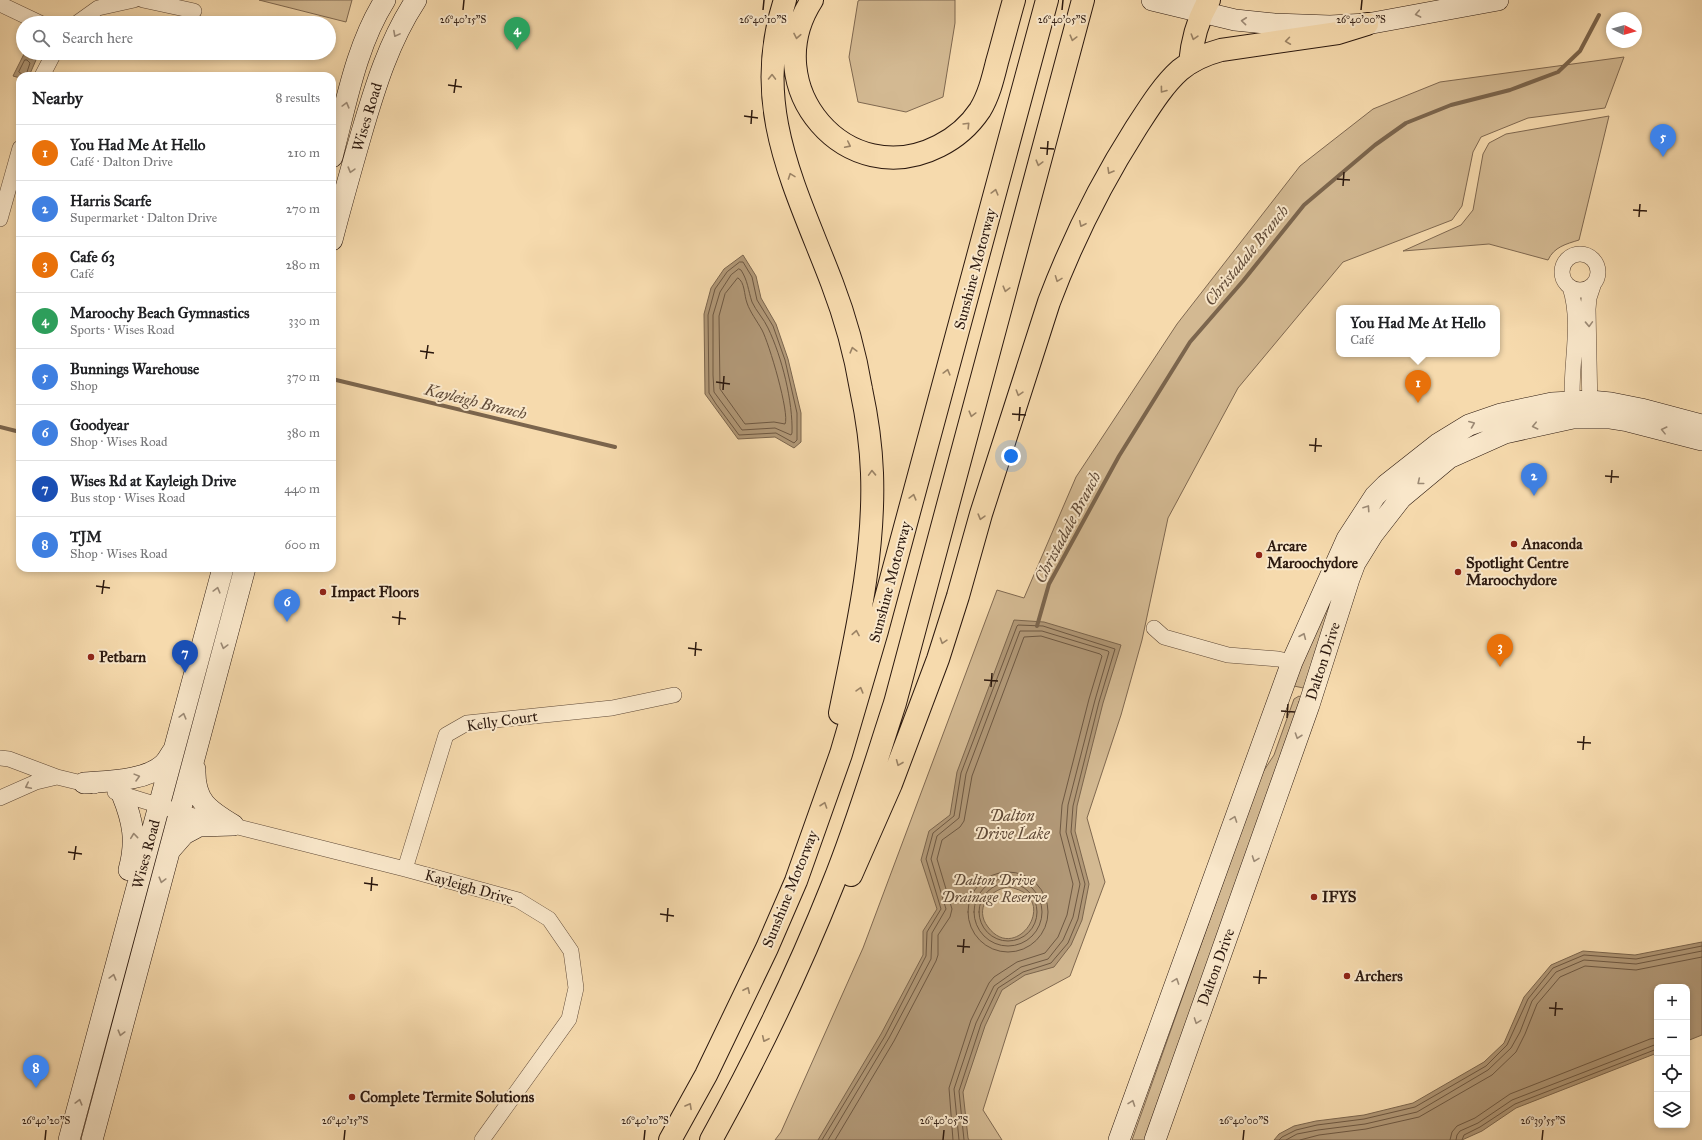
<!DOCTYPE html>
<html lang="en">
<head>
<meta charset="utf-8">
<style>
	body { margin:0; font-family:"IM FELL Great Primer",serif; background:#f2f2f2; color:#202124 }
	.controls { position:absolute; right:12px; bottom:12px; display:grid; overflow:hidden; border-radius:8px; box-shadow:0 2px 6px #0003 }
	.controls button { width:36px; height:36px; display:grid; place-items:center; padding:0; border:0; border-bottom:1px solid #e0e0e0; background:#fff; color:#202124; font:20px sans-serif }
	.compass { position:absolute; left:1606px; top:12px; width:36px; height:36px; border-radius:50%; background:#fff; box-shadow:0 2px 6px #0003; rotate:96deg }
	.you { position:absolute; left:1011px; top:456px; width:14px; height:14px; margin:-10px; border:3px solid #fff; border-radius:50%; background:#1a73e8; box-shadow:0 0 0 6px #1a73e833 }
	.badge { display:grid; place-items:center; width:26px; height:26px; border-radius:50%; background:#ea580c; color:#fff; font-size:13px; font-weight:700 }
	.pin { position:absolute; translate:-50% -33px; filter:drop-shadow(0 1px 2px #0008) }
	.pin::after { content:''; position:absolute; top:21px; width:14px; height:12px; background:inherit; clip-path:polygon(0 0,100% 0,50% 100%) }
	.popup { position:absolute; left:1336px; top:305px; width:164px; height:52px; box-sizing:border-box; display:grid; place-content:center; border-radius:8px; background:#fff; filter:drop-shadow(0 1px 3px #0005); font-size:13px; white-space:nowrap; color:#757577 }
	.popup b { font-size:15px; color:#202124 }
	.popup::after { content:''; position:absolute; left:50%; top:100%; margin-left:-8px; border:8px solid transparent; border-top-color:#fff }
	.list { margin:0; padding:0; list-style:none }
	h2 { display:flex; justify-content:space-between; align-items:center; height:52px; margin:0; padding:0 16px; font-size:17px }
	h2 small { font-size:13px; font-weight:400; color:#757577 }
	.list li { display:grid; grid-template-columns:26px 1fr auto; gap:12px; align-items:center; box-sizing:border-box; height:56px; padding:0 16px; border-top:1px solid #e0e0e0 }
	.list b { display:block; font-size:15px; white-space:nowrap }
	.list p { margin:0; font-size:13px; white-space:nowrap; color:#757577 }
	.list em { font-size:13px; font-style:normal; color:#757577 }
	.icon { flex:none; width:22px; height:22px; fill:none; stroke:currentColor; stroke-width:2; stroke-linecap:round; stroke-linejoin:round }
	.map { position:relative; flex:none; width:1702px; height:1140px; overflow:hidden }
	.search { position:absolute; background:#fff; box-shadow:0 2px 6px #0003; left:16px; top:16px; width:320px; height:44px; display:flex; align-items:center; gap:10px; box-sizing:border-box; padding:0 14px; border-radius:22px; color:#757577; font-size:15px }
	.panel { position:absolute; background:#fff; box-shadow:0 2px 6px #0003; left:16px; top:72px; width:320px; height:500px; border-radius:12px }
	.map>svg:first-child { display:block }
	.green { fill:#d3b992; stroke:#7f6850 }
	.water { fill:#b19877; stroke:#7b654d; fill-rule:evenodd }
	.lines { fill:none; stroke-linecap:round; stroke-linejoin:round }
	.shore { stroke:#6e5842; stroke-width:1 }
	.stream { stroke:#7b654d; stroke-width:4 }
	.minor-casing { stroke:#5e4836; stroke-width:16 }
	.secondary-casing { stroke:#2b180e; stroke-width:22 }
	.motorway-casing { stroke:#2b180e; stroke-width:24 }
	.minor { stroke:#f9e7ca; stroke-width:15 }
	.secondary { stroke:#f9e7ca; stroke-width:21 }
	.motorway { stroke:#f6daad; stroke-width:22 }
	.oneway { stroke:#9c8a75 }
	.oneway2 { stroke:#9b8365 }
	.ticks { fill:none; stroke:#2b180e; stroke-width:1.5 }
	.poi-dot { fill:#8f2418; stroke:#f9e7ca; stroke-width:1.5 }
	.labels { text-anchor:middle; stroke-width:4; stroke-linejoin:round; paint-order:stroke }
	.street-label { font-size:15px; fill:#2b180e; stroke:#f9e7ca }
	.poi-label { font-size:15px; font-weight:bold; fill:#2b180e; stroke:#f9e7ca; text-anchor:start }
	.park-label { font-size:15px; font-style:italic; fill:#5d4836; stroke:#f9e7ca }
	.water-label { font-size:16px; font-style:italic; fill:#614b38; stroke:#f9e7ca }
	.ticks-label { font-size:10px; text-anchor:middle; fill:#2b180e; stroke:#f9e7ca; stroke-width:4; stroke-linejoin:round; paint-order:stroke }
</style>
</head>
<body>
<div class="map">
<svg width="1702" height="1140" viewBox="0 0 1702 1140">
	<rect width="100%" height="100%" fill="#f6daad"/>
	<filter id="stains"><feTurbulence type="fractalNoise" baseFrequency=".005" numOctaves="4"/><feColorMatrix values="0 0 0 0 .2 0 0 0 0 .09 0 0 0 0 .02 0 0 0 .5 -.17"/></filter>
	<radialGradient id="worn" r=".72"><stop offset=".6" stop-color="#630" stop-opacity="0"/><stop offset="1" stop-color="#630" stop-opacity=".3"/></radialGradient>
	<path class="green" d="M259,0H352L346,22Z
		M860,0H955V23L943,97L906,112L858,102L849,57L858,1Z
		M1624,57L1605,108L1528,118L1481,137L1473,152L1462,206L1452,220L1343,262L1238,388L1168,518L1142,640L1121,715L1087,818L1105,882L1070,976L1016,1005L983,1110L1002,1140H775L781,1132L863,948L997,590L1024,598L1076,477L1177,324L1300,166L1373,109L1440,82Z
		M1609,116L1579,240C1566,244 1554,247 1548,260L1489,244L1403,251L1461,225L1473,210L1483,154L1489,143L1506,134Z
		M1325,599L1330,601H1336L1308,689L1294,686Z
		M1299,696L1303,699L1147,1140H1132L1261,775L1274,755L1294,699Z"/>
	<path class="water" d="M24,54L36,60L29,76H20V78L13,76Z
		M743,255L756,276L761,298L776,324L788,359L801,413V442L794,448L775,437L738,439L705,394L704,314L711,288L724,269Z
		M1014,620L1044,622L1121,645L1103,703L1077,806L1075,831L1089,884L1082,920L1071,945L1054,967L1025,975L1002,990L985,1026L963,1092L968,1138L969,1140H818L881,1034L923,955V931L937,909L921,860L929,831L950,815L957,772ZM1008,887C1063,895 1017,966 988,927C974,909 989,890 1008,887Z
		M1702,942V1035L1687,1041V987H1657V1053L1516,1108L1482,1131L1462,1140H1274L1279,1134L1294,1126L1316,1121L1364,1115L1413,1103L1484,1062L1504,1043L1524,997L1551,965L1583,951L1635,955Z"/>
	<g class="lines">
		<path class="shore" d="M25,60H27L30,63L26,75L24,76L19,72Z
			M740,262H743L752,277L757,300L773,326L785,360L797,413V440L794,443L776,433L739,435L716,404L709,393L708,315L715,289L727,272Z
			M739,269L741,270C748,281 748,290 752,302C756,311 764,319 768,328C782,357 793,402 792,433L791,435L775,428L742,430L714,392L713,375V315L720,292L731,275Z
			M738,278C745,282 744,295 747,303C750,312 757,321 762,330C769,343 790,414 785,424L774,422L745,424L720,389L719,316L725,294Z
			M968 912a40 40 0 1 1 80 0a40 40 0 1 1-80 0Z
			M974 912a34 34 0 1 1 68 0a34 34 0 1 1-68 0Z
			M979 912a29 29 0 1 1 58 0a29 29 0 1 1-58 0Z
			M822,1140L885,1036L926,956L927,932L941,909L926,859L933,833L954,816L961,773L1017,626L1018,625L1043,626L1115,649L1099,702L1073,806L1071,832L1085,884L1078,919L1068,943L1051,963L1023,972L998,988L981,1024L959,1091L964,1140
			M828,1140L889,1038L931,959L932,933L946,909L931,859L937,836L959,818L966,774L1020,631H1042L1108,651L1109,652L1095,700L1068,805L1066,832L1080,884L1073,917L1063,940L1048,959L1021,967L994,986L976,1023L954,1089L959,1140
			M835,1140L894,1041L936,961L938,955V935L950,917L952,909L937,859L942,840L960,827L964,821L972,776L1024,637L1041,636L1100,654L1102,656L1089,699L1062,805L1060,833L1073,884L1067,915L1058,937L1045,953L1017,962L994,977L989,983L971,1020L949,1088L953,1140
			M1279,1140L1282,1137L1296,1130L1317,1125L1364,1119L1415,1107L1486,1066L1507,1045L1528,999L1553,968L1584,955L1636,959L1702,946
			M1286,1140L1297,1134L1318,1130L1365,1124L1417,1112L1488,1070L1511,1048L1520,1032L1532,1001L1556,972L1584,960L1636,964L1702,951
			M1300,1140L1319,1135L1366,1129L1419,1117L1492,1075L1516,1052L1525,1034L1537,1004L1560,977L1585,966L1636,970L1702,957
			M1450,1140L1452,1132L1457,1126L1475,1118L1510,1094L1650,1039L1657,1038
			M1456,1140L1457,1135L1460,1131L1478,1123L1512,1100L1657,1044
			M1462,1140L1464,1135L1480,1127L1515,1104L1657,1049"/>
		<path class="stream" d="M332,379L615,447
			M0,427L20,432
			M1037,626L1049,584L1119,456L1190,342L1243,281L1304,205L1375,145L1406,123L1451,105L1510,90L1558,72L1580,51L1599,15"/>
		<g class="minor-casing">
			<path id="minor" d="M143,0L194,11
				M0,4L40,23
				M77,23L98,8L134,0
				M42,76L54,53
				M0,219L20,148
				M1562 272a18 18 0 1 1 36 0a18 18 0 1 1-36 0Z
				M1570,287C1583,327 1568,371 1573,411
				M1590,410L1588,309L1589,298L1593,286
				M1154,628L1164,637L1228,655L1278,659L1292,662
				M0,758L9,759L57,777L94,786
				M115,792L190,815L405,869L518,900L549,919L571,951L576,988L569,1019L482,1140
				M0,798L36,782L57,777
				M405,869L446,735L467,723L612,708L674,695"/>
		</g>
		<g class="secondary-casing">
			<path id="secondary" d="M1152,0L1235,20L1274,24L1330,26L1367,24L1498,0
				M332,157C346,104 356,46 385,0
				M332,240C341,205 351,170 361,135C375,87 389,41 416,0
				M195,769C194,801 208,810 233,825
				M84,783C108,781 146,781 164,764C168,760 170,755 173,751
				M122,794C133,821 137,841 129,870
				M170,850L184,834L199,826L233,825
				M69,1140L223,568
				M92,1140L245,568
				M1119,1140L1292,662L1347,539L1375,496L1386,485L1438,444L1469,425L1501,414L1552,403L1590,401L1611,403L1641,409L1702,425
				M1155,1140L1309,705L1349,579L1355,563L1373,534L1401,498L1449,458L1505,433L1573,418H1609L1628,421L1702,440"/>
		</g>
		<g class="motorway-casing">
			<path id="motorway" d="M785,0C750,106 795,186 832,283C845,317 855,353 861,389C867,417 871,445 872,473C875,554 856,634 840,713
				M812,0C756,87 847,193 939,146C955,138 970,125 980,110C989,95 993,78 997,62C1003,41 1008,21 1014,0
				M1190,63C1192,41 1198,19 1209,0
				M851,875L891,784L938,659L958,596L981,514L1049,302C1072,241 1101,183 1136,128C1149,108 1163,85 1180,70C1192,60 1206,54 1221,50L1338,33L1367,24
				M670,1140L706,1075L767,948L796,881L841,754L877,631L1047,0
				M711,1140C757,1057 798,972 833,884C857,825 875,764 895,703L1083,0"/>
		</g>
		<use href="#minor" class="minor"/>
		<use href="#secondary" class="secondary"/>
		<use href="#motorway" class="motorway"/>
	</g>
	<defs><path id="oneway-chevron" d="M-2-3.5L2.5 0L-2 3.5" fill="none" stroke-width="1.6" stroke-linecap="round" stroke-linejoin="round"/></defs>
	<g class="oneway">
		<use href="#oneway-chevron" transform="translate(1418 14) rotate(169)"/>
		<use href="#oneway-chevron" transform="translate(1244 21) rotate(-174)"/>
		<use href="#oneway-chevron" transform="translate(396 34) rotate(118)"/>
		<use href="#oneway-chevron" transform="translate(346 105) rotate(-75)"/>
		<use href="#oneway-chevron" transform="translate(351 170) rotate(106)"/>
		<use href="#oneway-chevron" transform="translate(1589 324) rotate(88)"/>
		<use href="#oneway-chevron" transform="translate(1472 424) rotate(-22)"/>
		<use href="#oneway-chevron" transform="translate(1535 426) rotate(167)"/>
		<use href="#oneway-chevron" transform="translate(1664 430) rotate(-166)"/>
		<use href="#oneway-chevron" transform="translate(1420 482) rotate(141)"/>
		<use href="#oneway-chevron" transform="translate(1367 508) rotate(-56)"/>
		<use href="#oneway-chevron" transform="translate(217 590) rotate(-75)"/>
		<use href="#oneway-chevron" transform="translate(1303 636) rotate(-67)"/>
		<use href="#oneway-chevron" transform="translate(224 646) rotate(105)"/>
		<use href="#oneway-chevron" transform="translate(183 716) rotate(-75)"/>
		<use href="#oneway-chevron" transform="translate(1298 736) rotate(109)"/>
		<use href="#oneway-chevron" transform="translate(137 777) rotate(-15)"/>
		<use href="#oneway-chevron" transform="translate(28 786) rotate(154)"/>
		<use href="#oneway-chevron" transform="translate(1234 819) rotate(-70)"/>
		<use href="#oneway-chevron" transform="translate(134 836) rotate(-96)"/>
		<use href="#oneway-chevron" transform="translate(1255 859) rotate(110)"/>
		<use href="#oneway-chevron" transform="translate(162 880) rotate(105)"/>
		<use href="#oneway-chevron" transform="translate(113 977) rotate(-75)"/>
		<use href="#oneway-chevron" transform="translate(1176 981) rotate(-70)"/>
		<use href="#oneway-chevron" transform="translate(1197 1021) rotate(110)"/>
		<use href="#oneway-chevron" transform="translate(121 1033) rotate(105)"/>
		<use href="#oneway-chevron" transform="translate(79 1102) rotate(-75)"/>
		<use href="#oneway-chevron" transform="translate(1132 1103) rotate(-70)"/>
	</g>
	<g class="oneway2">
		<use href="#oneway-chevron" transform="translate(797 36) rotate(101)"/>
		<use href="#oneway-chevron" transform="translate(1194 37) rotate(107)"/>
		<use href="#oneway-chevron" transform="translate(1073 38) rotate(105)"/>
		<use href="#oneway-chevron" transform="translate(1288 41) rotate(172)"/>
		<use href="#oneway-chevron" transform="translate(772 77) rotate(-89)"/>
		<use href="#oneway-chevron" transform="translate(1163 90) rotate(127)"/>
		<use href="#oneway-chevron" transform="translate(967 125) rotate(-46)"/>
		<use href="#oneway-chevron" transform="translate(848 145) rotate(26)"/>
		<use href="#oneway-chevron" transform="translate(1039 163) rotate(105)"/>
		<use href="#oneway-chevron" transform="translate(1110 171) rotate(120)"/>
		<use href="#oneway-chevron" transform="translate(791 176) rotate(-110)"/>
		<use href="#oneway-chevron" transform="translate(995 192) rotate(-75)"/>
		<use href="#oneway-chevron" transform="translate(1082 224) rotate(115)"/>
		<use href="#oneway-chevron" transform="translate(1058 279) rotate(111)"/>
		<use href="#oneway-chevron" transform="translate(1006 289) rotate(105)"/>
		<use href="#oneway-chevron" transform="translate(853 350) rotate(-105)"/>
		<use href="#oneway-chevron" transform="translate(947 372) rotate(-75)"/>
		<use href="#oneway-chevron" transform="translate(1019 393) rotate(107)"/>
		<use href="#oneway-chevron" transform="translate(972 414) rotate(105)"/>
		<use href="#oneway-chevron" transform="translate(872 473) rotate(-92)"/>
		<use href="#oneway-chevron" transform="translate(913 497) rotate(-75)"/>
		<use href="#oneway-chevron" transform="translate(981 517) rotate(106)"/>
		<use href="#oneway-chevron" transform="translate(856 633) rotate(-80)"/>
		<use href="#oneway-chevron" transform="translate(943 641) rotate(108)"/>
		<use href="#oneway-chevron" transform="translate(860 690) rotate(-74)"/>
		<use href="#oneway-chevron" transform="translate(899 763) rotate(112)"/>
		<use href="#oneway-chevron" transform="translate(824 805) rotate(-71)"/>
		<use href="#oneway-chevron" transform="translate(747 990) rotate(-65)"/>
		<use href="#oneway-chevron" transform="translate(765 1039) rotate(115)"/>
		<use href="#oneway-chevron" transform="translate(689 1106) rotate(-61)"/>
	</g>
	<path class="ticks" d="M463,10L464,0M763,10L764,0M1062,10L1063,0M1361,10L1362,0M448,85L462,87M454,93L456,79M744,116L758,118M751,124L752,110M1040,148L1054,149M1047,155L1048,141M1337,179L1350,180M1343,186L1344,172M1633,210L1647,211M1639,217L1640,204M420,351L434,353M426,359L428,345M716,382L730,384M723,390L724,376M1012,414L1026,415M1019,421L1020,407M1309,445L1322,446M1315,452L1316,438M1605,476L1619,477M1611,483L1612,470M96,586L110,588M102,594L104,580M392,617L406,619M399,625L400,611M688,648L702,650M695,656L696,642M984,680L998,681M991,687L992,673M1281,711L1295,712M1287,718L1288,704M1577,742L1591,743M1583,750L1584,736M68,852L82,854M74,860L76,846M364,883L378,885M371,891L372,877M660,914L674,916M667,922L668,908M957,946L970,947M963,953L964,939M1253,977L1267,978M1259,984L1260,970M1549,1008L1563,1009M1555,1016L1556,1002M45,1140L46,1130M344,1140L345,1130M644,1140L645,1130M943,1140L944,1130M1243,1140L1244,1130M1542,1140L1543,1130"/>
	<g class="poi-dot">
		<circle cx="1514" cy="544" r="4"/>
		<circle cx="1259" cy="555" r="4"/>
		<circle cx="1458" cy="572" r="4"/>
		<circle cx="323" cy="592" r="4"/>
		<circle cx="91" cy="657" r="4"/>
		<circle cx="1314" cy="897" r="4"/>
		<circle cx="1347" cy="976" r="4"/>
		<circle cx="352" cy="1097" r="4"/>
	</g>
	<g class="labels">
		<g class="street-label">
			<text transform="translate(367 117) rotate(-73)" y="5">Wises Road</text>
			<text transform="translate(975 269) rotate(-75)" y="5">Sunshine Motorway</text>
			<text transform="translate(890 582) rotate(-75)" y="5">Sunshine Motorway</text>
			<text transform="translate(1323 661) rotate(-72)" y="5">Dalton Drive</text>
			<text transform="translate(502 721) rotate(-8)" y="5">Kelly Court</text>
			<text transform="translate(146 854) rotate(-75)" y="5">Wises Road</text>
			<text transform="translate(469 887) rotate(16)" y="5">Kayleigh Drive</text>
			<text transform="translate(790 889) rotate(-68)" y="5">Sunshine Motorway</text>
			<text transform="translate(1216 967) rotate(-70)" y="5">Dalton Drive</text>
		</g>
		<g class="poi-label">
			<text x="1522" y="549">Anaconda</text>
			<text x="1267" y="551">Arcare<tspan x="1267" dy="17">Maroochydore</tspan></text>
			<text x="1466" y="568">Spotlight Centre<tspan x="1466" dy="17">Maroochydore</tspan></text>
			<text x="331" y="597">Impact Floors</text>
			<text x="99" y="662">Petbarn</text>
			<text x="1322" y="902">IFYS</text>
			<text x="1355" y="981">Archers</text>
			<text x="360" y="1102">Complete Termite Solutions</text>
		</g>
		<g class="park-label">
			<text x="994" y="885">Dalton Drive<tspan x="994" dy="17">Drainage Reserve</tspan></text>
		</g>
		<g class="water-label">
			<text transform="translate(1246 255) rotate(-51)" y="6">Christadale Branch</text>
			<text transform="translate(476 401) rotate(14)" y="6">Kayleigh Branch</text>
			<text transform="translate(1067 527) rotate(-62)" y="6">Christadale Branch</text>
			<text x="1012" y="821">Dalton<tspan x="1012" dy="18">Drive Lake</tspan></text>
		</g>
	</g>
	<g class="ticks-label">
		<text x="463" y="23">26°40'15"S</text>
		<text x="763" y="23">26°40'10"S</text>
		<text x="1062" y="23">26°40'05"S</text>
		<text x="1361" y="23">26°40'00"S</text>
		<text x="46" y="1124">26°40'20"S</text>
		<text x="345" y="1124">26°40'15"S</text>
		<text x="645" y="1124">26°40'10"S</text>
		<text x="944" y="1124">26°40'05"S</text>
		<text x="1244" y="1124">26°40'00"S</text>
		<text x="1543" y="1124">26°39'55"S</text>
	</g>
	<rect width="100%" height="100%" filter="url(#stains)"/>
	<rect width="100%" height="100%" fill="url(#worn)"/>
</svg>
<div class="controls">
<button>+</button>
<button>−</button>
<button><svg class="icon" aria-label="locate" viewBox="0 0 24 24"><circle cx="12" cy="12" r="6"/><path d="M12 2v4M12 18v4M2 12h4M18 12h4"/></svg></button>
<button><svg class="icon" aria-label="layers" viewBox="0 0 24 24"><path d="M12 4l9 5-9 5-9-5zM3 14l9 5 9-5"/></svg></button>
</div>
<svg class="compass" viewBox="-18 -18 36 36"><path d="M0-13l5 13h-10z" fill="#e53935"/><path d="M0 13l5-13h-10z" fill="#757577"/></svg>
<div class="you"></div>
<div class="pin badge" style="left:1418px;top:403px;background:#e8710a">1</div>
<div class="popup"><b>You Had Me At Hello</b>Café</div>
<div class="pin badge" style="left:1534px;top:496px;background:#3f7fe0">2</div>
<div class="pin badge" style="left:1500px;top:667px;background:#e8710a">3</div>
<div class="pin badge" style="left:517px;top:50px;background:#2e9e5b">4</div>
<div class="pin badge" style="left:1663px;top:157px;background:#3f7fe0">5</div>
<div class="pin badge" style="left:287px;top:622px;background:#3f7fe0">6</div>
<div class="pin badge" style="left:185px;top:673px;background:#1a4fb4">7</div>
<div class="pin badge" style="left:36px;top:1088px;background:#3f7fe0">8</div>
<div class="search"><svg class="icon" aria-label="search" viewBox="0 0 24 24"><circle cx="10" cy="10" r="6"/><path d="M15 15l6 6"/></svg>Search here</div>
<section class="panel">
<h2>Nearby<small>8 results</small></h2>
<ul class="list">
<li><span class="badge" style="background:#e8710a">1</span><div><b>You Had Me At Hello</b><p>Café · Dalton Drive</p></div><em>210 m</em></li>
<li><span class="badge" style="background:#3f7fe0">2</span><div><b>Harris Scarfe</b><p>Supermarket · Dalton Drive</p></div><em>270 m</em></li>
<li><span class="badge" style="background:#e8710a">3</span><div><b>Cafe 63</b><p>Café</p></div><em>280 m</em></li>
<li><span class="badge" style="background:#2e9e5b">4</span><div><b>Maroochy Beach Gymnastics</b><p>Sports · Wises Road</p></div><em>330 m</em></li>
<li><span class="badge" style="background:#3f7fe0">5</span><div><b>Bunnings Warehouse</b><p>Shop</p></div><em>370 m</em></li>
<li><span class="badge" style="background:#3f7fe0">6</span><div><b>Goodyear</b><p>Shop · Wises Road</p></div><em>380 m</em></li>
<li><span class="badge" style="background:#1a4fb4">7</span><div><b>Wises Rd at Kayleigh Drive</b><p>Bus stop · Wises Road</p></div><em>440 m</em></li>
<li><span class="badge" style="background:#3f7fe0">8</span><div><b>TJM</b><p>Shop · Wises Road</p></div><em>600 m</em></li>
</ul>
</section>
</div>
</body>
</html>
